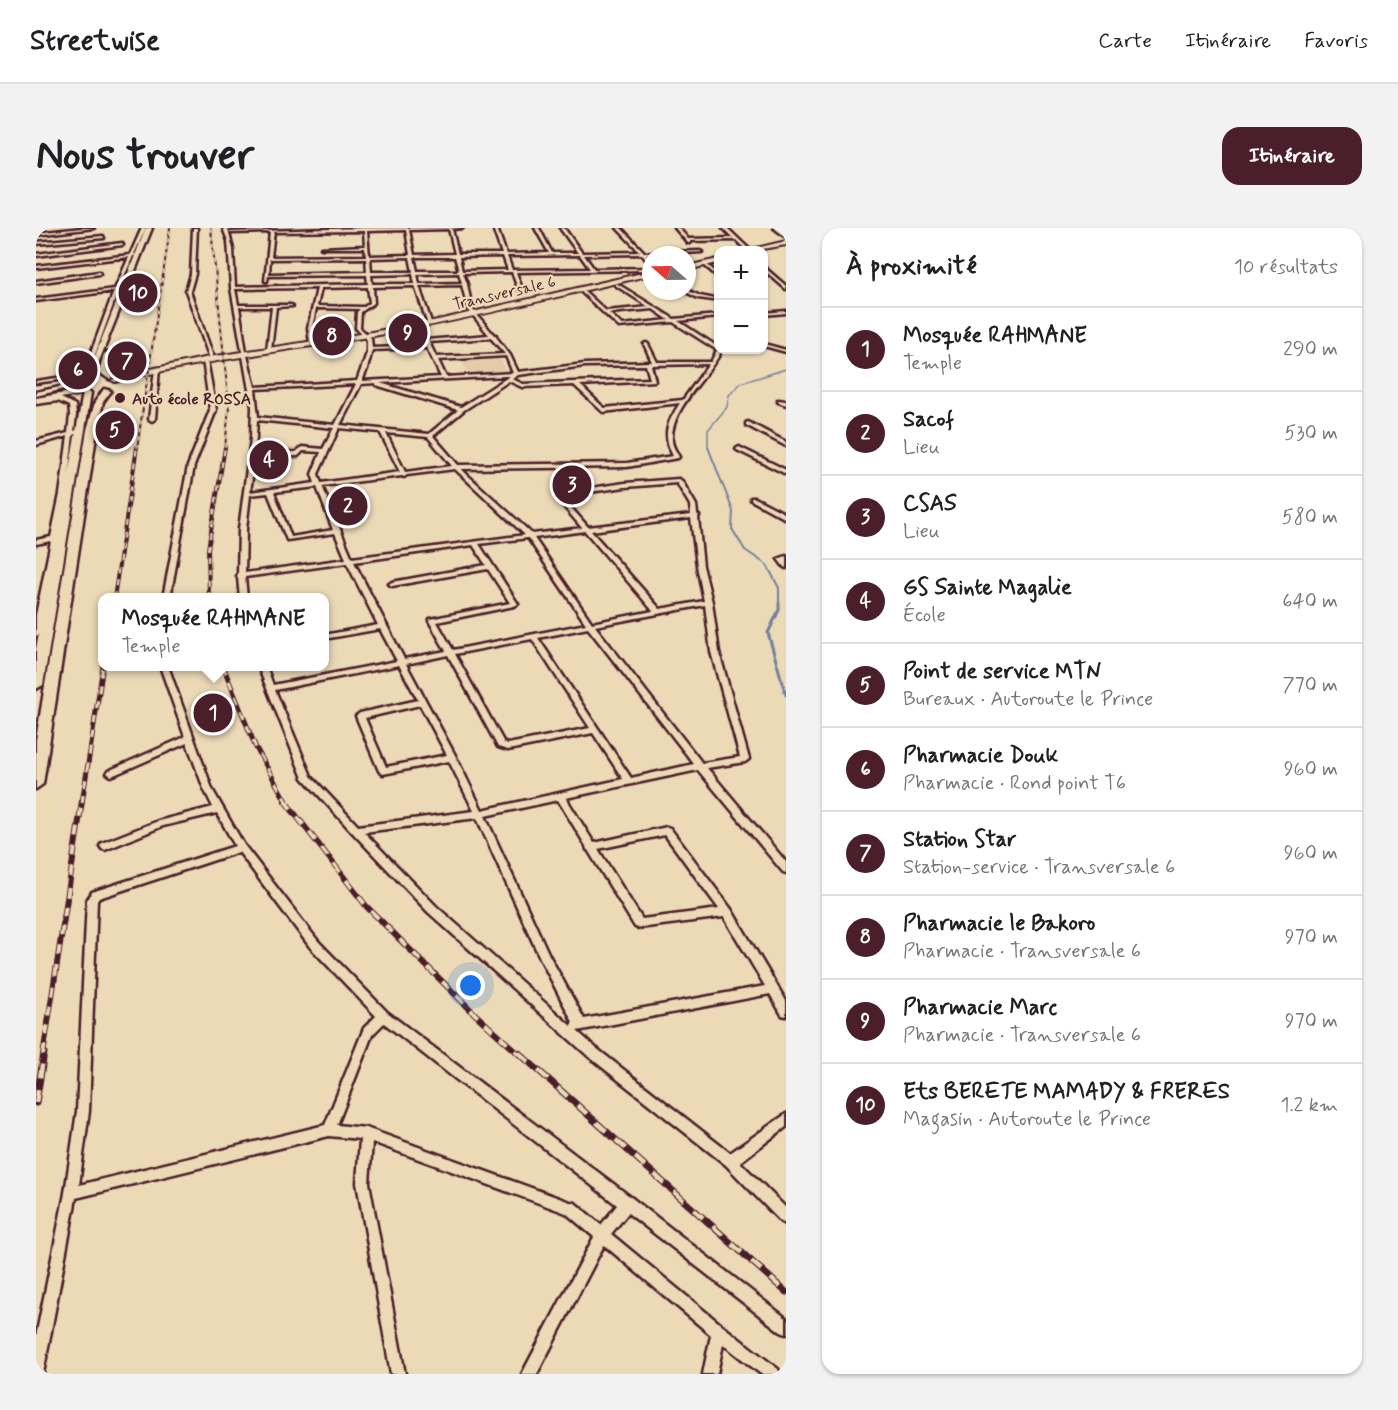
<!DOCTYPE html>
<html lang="fr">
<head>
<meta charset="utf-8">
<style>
	body { margin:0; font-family:Mynerve,sans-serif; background:#f2f2f2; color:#202124 }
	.controls { position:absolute; right:18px; top:18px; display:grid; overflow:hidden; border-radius:12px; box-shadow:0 2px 4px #0004 }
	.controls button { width:54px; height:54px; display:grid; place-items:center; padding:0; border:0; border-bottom:2px solid #e0e0e0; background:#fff; color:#202124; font:30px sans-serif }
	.compass { position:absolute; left:606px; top:18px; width:54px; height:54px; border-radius:50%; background:#fff; box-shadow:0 2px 4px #0004; rotate:290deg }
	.you { position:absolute; left:435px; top:758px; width:21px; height:21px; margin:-15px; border:4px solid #fff; border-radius:50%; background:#1a73e8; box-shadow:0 0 0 9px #1a73e833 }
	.badge { display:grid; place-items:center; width:39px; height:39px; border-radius:50%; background:#4a1f2b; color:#fff; font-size:20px; font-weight:700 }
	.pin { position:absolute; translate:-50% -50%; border:3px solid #fff; box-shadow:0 2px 6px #0006 }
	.popup { position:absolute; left:62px; top:365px; width:231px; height:78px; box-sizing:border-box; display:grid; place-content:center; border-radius:12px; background:#fff; filter:drop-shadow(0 2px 4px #0005); font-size:20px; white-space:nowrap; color:#757577 }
	.popup b { font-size:22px; color:#202124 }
	.popup::after { content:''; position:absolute; left:50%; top:100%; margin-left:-12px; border:12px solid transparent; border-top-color:#fff }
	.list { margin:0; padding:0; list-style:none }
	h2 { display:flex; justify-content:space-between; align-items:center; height:78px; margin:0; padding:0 24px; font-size:26px }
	h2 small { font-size:20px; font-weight:400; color:#757577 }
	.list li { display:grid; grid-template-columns:39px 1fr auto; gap:18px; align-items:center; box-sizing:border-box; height:84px; padding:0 24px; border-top:2px solid #e0e0e0 }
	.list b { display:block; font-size:22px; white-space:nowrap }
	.list p { margin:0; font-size:20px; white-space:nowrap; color:#757577 }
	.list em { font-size:20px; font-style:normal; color:#757577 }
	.map { position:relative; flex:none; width:750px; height:1146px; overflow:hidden; border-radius:18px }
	header { display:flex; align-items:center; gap:36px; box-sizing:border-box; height:84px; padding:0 30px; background:#fff; border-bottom:2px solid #e0e0e0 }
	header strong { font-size:28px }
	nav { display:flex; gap:33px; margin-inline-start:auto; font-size:21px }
	.intro { display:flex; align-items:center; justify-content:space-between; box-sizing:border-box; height:144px; padding:0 36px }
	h1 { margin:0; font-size:42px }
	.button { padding:15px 27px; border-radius:18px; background:#4a1f2b; color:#fff; font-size:21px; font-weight:700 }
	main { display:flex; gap:36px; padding:0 36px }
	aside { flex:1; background:#fff; border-radius:18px; box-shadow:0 2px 4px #0004 }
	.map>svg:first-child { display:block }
	.built { fill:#e5cbaa }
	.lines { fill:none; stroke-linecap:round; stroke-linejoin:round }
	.stream-far2 { stroke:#72809d; stroke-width:1.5 }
	.stream-far1 { stroke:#72809d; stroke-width:2 }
	.stream { stroke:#72809d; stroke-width:3 }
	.street-casing { stroke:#4a1f2b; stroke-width:5 }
	.secondary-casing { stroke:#4a1f2b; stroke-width:4 }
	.primary-casing { stroke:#4a1f2b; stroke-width:5 }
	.street { fill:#ecdab7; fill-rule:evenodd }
	.secondary { fill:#ecdab7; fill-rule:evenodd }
	.primary { fill:#ecdab7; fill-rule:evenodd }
	.rail-far4-casing { stroke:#4a1f2b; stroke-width:2 }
	.rail-far3-casing { stroke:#4a1f2b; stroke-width:4 }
	.rail-far2-casing { stroke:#4a1f2b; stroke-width:5 }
	.rail-far1-casing { stroke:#4a1f2b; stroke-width:6 }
	.rail-casing { stroke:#4a1f2b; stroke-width:7 }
	.rail-far4 { stroke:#ecdab7; stroke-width:1.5; stroke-dasharray:4; stroke-linecap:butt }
	.rail-far3 { stroke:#ecdab7; stroke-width:2; stroke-dasharray:6; stroke-linecap:butt }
	.rail-far2 { stroke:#ecdab7; stroke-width:3; stroke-dasharray:8; stroke-linecap:butt }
	.rail-far1 { stroke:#ecdab7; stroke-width:4; stroke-dasharray:10; stroke-linecap:butt }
	.rail { stroke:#ecdab7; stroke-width:4.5; stroke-dasharray:13; stroke-linecap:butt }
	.poi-dot { fill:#4a1f2b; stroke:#ecdab7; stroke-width:2 }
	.labels { text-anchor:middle; stroke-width:4.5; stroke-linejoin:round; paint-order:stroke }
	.far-street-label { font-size:16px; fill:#4a1f2b; stroke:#ecdab7 }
	.far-poi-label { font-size:16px; font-weight:bold; fill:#4a1f2b; stroke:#ecdab7; text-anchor:start }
</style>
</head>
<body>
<header>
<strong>Streetwise</strong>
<nav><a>Carte</a><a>Itinéraire</a><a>Favoris</a></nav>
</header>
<div class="intro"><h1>Nous trouver</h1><a class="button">Itinéraire</a></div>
<main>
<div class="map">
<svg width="750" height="1146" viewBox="0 0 750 1146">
	<rect width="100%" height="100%" fill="#ecdab7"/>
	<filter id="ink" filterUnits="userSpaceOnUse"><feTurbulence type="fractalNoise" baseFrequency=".0167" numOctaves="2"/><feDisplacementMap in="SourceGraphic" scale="12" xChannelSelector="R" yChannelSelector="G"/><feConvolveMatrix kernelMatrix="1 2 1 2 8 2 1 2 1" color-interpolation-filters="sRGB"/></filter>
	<g filter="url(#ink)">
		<path class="built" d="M462,128L472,144L433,147L425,130Z"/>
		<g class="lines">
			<path class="stream-far2" d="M672,220V202L691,179L693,167L705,155L750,141"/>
			<path class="stream-far1" d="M672,219L697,283L696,301L709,322L731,337L743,360V376"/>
			<path class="stream" d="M743,375V382L732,405L750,467"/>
			<g class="street-casing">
				<path id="street" d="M46,0H58L0,7V5Z
					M106,0H110L98,26L102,27L97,28L83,60L87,61L82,63L53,143L28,161L0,168V164L24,159L36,150L0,155V153L41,147L49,141L78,63L0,73V71L79,61L93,29L0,40V38L94,27Z
					M157,0H161L159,46L154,63L178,131L176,132L174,131L150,63L155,46Z
					M187,0H191L193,4L327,0H427L416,1L422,26H466L457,0H461L470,26L513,25L499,0H503L516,25H542L524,0H528L546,25L604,24L581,0H585L609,25L664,23L666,24L610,27L615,35V39L606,26L548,27L558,41L615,40V42L480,44L486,61L484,62L482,61L476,44L427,45L431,56L436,81L458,107H460V109L474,127L482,144L549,136L616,134L608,116L610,115L612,116L621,134H675L681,122L637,94L583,99L542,61L545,60L570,83L613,79L579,57L580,55L638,91L682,87V89L642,93L682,119V122H686C673,148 634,181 636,212C636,218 640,223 643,229L642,230L591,239L425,241L496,306L546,300L519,268V266L521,265L589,255L643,251L646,253L660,277L661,286L663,288L662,289L667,338L676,374L683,424L713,531L709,534L671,540L750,634V645L747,644L662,542L530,570L558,615L631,599L634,600L695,681L750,773V788L746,787L734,766L541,803L560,820L694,925L750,886V899L704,934L750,980V996L745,994L690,937L552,828L392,684L317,605L267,550L222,438H230L237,457L361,433L344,401L288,411V407L342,397L311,335L209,349L211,370H204L202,350L201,348L202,346L203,301L215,210L216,179L195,60L192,13ZM413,1L419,26L378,27L373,2ZM370,2L374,27L333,28L331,3ZM328,3L329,18L285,20H329L330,28L235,29L238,4ZM234,4L229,53H231L232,48L331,47L332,56L199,59L197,21L193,5ZM544,27L554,41L476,42L471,28ZM467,28L472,42L426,43L423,29ZM374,29L377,44H335L334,30ZM378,29H419L423,43H381ZM330,30L331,44L233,46L234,31ZM423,45L426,55L383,56L381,46ZM377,46L379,56H336L335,47ZM426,57L432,81L453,107L390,112L388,113L390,118L336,120L335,110L324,100L325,84L338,75L337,59L379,58L391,94L393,95L395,94L383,58ZM332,59L334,75L328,79L281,78L285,60ZM281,60L272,100L274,116L278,115L276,100L280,80L324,81L321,84L320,100L331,112V125L321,153L219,159L210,124L203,79H236L231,122L233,123L235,122L240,79L257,78L255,77H202L199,61ZM617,81L633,92L586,97L573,85ZM455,110L469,126L400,129L393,114ZM391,120L405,149L326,153L331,141L336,122ZM470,128L477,145L410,149L402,132ZM673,136L647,172L568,180L544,157L619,153L615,137ZM610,137L614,151L487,156L476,151L482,147L549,138ZM470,148H474L425,179L344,155ZM473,153L486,159L538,157L567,184L644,175C631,195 626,206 637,228L591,235L422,237L397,208L428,182ZM340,155V157L422,182L393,206L304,197L325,156ZM320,156L299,197L222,189L219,161ZM221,192L298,200L287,221L266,219L260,224L219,225ZM303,200L344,204L364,244L285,255L282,246ZM350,205L392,209L416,238L369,244ZM267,223L285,224L276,246L279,255L214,264L219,229L262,228ZM419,241L489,307L316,330L286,258L366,248L368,249L371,247ZM641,255L654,277L655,287L552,299L525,268L589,259ZM281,259L297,302L255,309L238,264ZM232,265L251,312L299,305L310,331L209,345L210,301L214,267ZM655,290L661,338L668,373L624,381L555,303ZM549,303L617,383L556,395L498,310ZM492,310L550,396L417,422L401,394L478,378L482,376L443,316ZM437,317L450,337L356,354L353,356L356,358L452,341L474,375L394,391L393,393L410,423L368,431L318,334ZM669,377L675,424L704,529L666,535L559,398ZM552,400L658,536L595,550L502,410ZM496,411L554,500L472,516L468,515L419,426ZM412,427L462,519L472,522L557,505L587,551L446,582L420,529L370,436ZM363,437L382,472L324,485L320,488L343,543L347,546L413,533L438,583L322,598L275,548L239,462ZM384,477L411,527L350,539L329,490ZM522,572L550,618L551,622H552L599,699L603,700L688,689L729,758L548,791L513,727L449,588ZM441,590L504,730L537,794L535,798L400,678L328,604ZM629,607L683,681L606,691L562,621Z
					M639,0H643L652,11L697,10L687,0H691L714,22H710L700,12L654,13V15H652Z
					M738,0H742L750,6V9Z
					M67,8L68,10L0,16V14Z
					M86,15L87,17L0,28V26Z
					M669,35L682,46V49L668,37Z
					M728,39L750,58V61L728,42Z
					M63,44L64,46L0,55V53Z
					M651,62L664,68L679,71L677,72L662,70L650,64Z
					M750,83V85L728,87V85Z
					M728,116L750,122V124L728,118Z
					M169,131L171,132L180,182L158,238L134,370H127L152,238L174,182L167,132Z
					M121,140L123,141L119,191L116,193L113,191L119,141Z
					M23,169L39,177L40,187L38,203L41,202L44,204L37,207L30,266L22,308L25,310L21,312L4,406L0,408V387L15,313L0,316V312L15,309L24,266L32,208L0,217V213L32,205L34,187L33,178L22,173L0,176V172Z
					M742,172L750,173V177L742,174Z
					M712,194L750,214V218L710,197V195Z
					M703,219L750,242V246L701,222L700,221Z
					M715,270H719L750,286V291L715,272Z
					M750,328V340L748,339L742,331Z
					M124,438H132L176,561L208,617L282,713L351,784L596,970L750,1090V1106L745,1104L592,985L575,1006L688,1099L742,1141L744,1146H725L687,1116L681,1146H667L675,1107L568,1017L501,1146H486L558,1009L530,985L336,914L333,955L369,1146H355L321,955L324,911L293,908L40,970L7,1146H0V1109L29,965L41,883L51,672L56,664L199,618L181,585L127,598L69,622L66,621L64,618L66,615L122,593L177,579L168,561L151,515L78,547L75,548L71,545L72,543L149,509ZM203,624L274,719L340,788L328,800L289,897L43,957L53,883L61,673L63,670ZM348,795L581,977L565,997L539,975L534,974L330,900L301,897L336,807Z"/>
			</g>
			<g class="secondary-casing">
				<path id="secondary" d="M750,13V17L721,22H712Z
					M682,31V35L651,42V38Z
					M615,43V47C532,66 450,87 366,103C270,121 174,130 79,154L75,152L110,142L173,129L330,105L402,92Z
					M46,162L50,164L49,166L0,174V170Z"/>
			</g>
			<g class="primary-casing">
				<path id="primary" d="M110,0H116L56,151L49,153Z
					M72,124L76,126L71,143L77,149L73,151L63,144L68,126Z
					M68,161L75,163L67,174L61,202L7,556L0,561V512L51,202L59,174Z
					M51,162L55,165L7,457L0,461V421L47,165Z"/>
			</g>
			<use href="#street" class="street"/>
			<use href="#secondary" class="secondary"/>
			<use href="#primary" class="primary"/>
			<g class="rail-far4-casing">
				<path id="rail-far4" d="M175,0L193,179L189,220
					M101,220L134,0"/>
			</g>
			<g class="rail-far3-casing">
				<path id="rail-far3" d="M78,370L101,219
					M173,370L172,321L189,219"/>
			</g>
			<g class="rail-far2-casing">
				<path id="rail-far2" d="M187,438L220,520L251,575
					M46,575L67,438"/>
			</g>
			<g class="rail-far1-casing">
				<path id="rail-far1" d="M249,573L331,679L440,787L484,827
					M7,827L46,573"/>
			</g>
			<g class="rail-casing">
				<path id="rail" d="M483,825L750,1064
					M0,875L8,825"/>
			</g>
			<use href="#rail-far4" class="rail-far4"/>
			<use href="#rail-far3" class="rail-far3"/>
			<use href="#rail-far2" class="rail-far2"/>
			<use href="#rail-far1" class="rail-far1"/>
			<use href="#rail" class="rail"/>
		</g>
	</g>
	<circle class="poi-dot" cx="84" cy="170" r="6"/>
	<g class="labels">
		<g class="far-street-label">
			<text transform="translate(468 64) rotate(-13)" y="6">Transversale 6</text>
		</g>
		<g class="far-poi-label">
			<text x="96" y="176">Auto école ROSSA</text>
		</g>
	</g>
</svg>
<div class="controls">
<button>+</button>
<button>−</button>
</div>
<svg class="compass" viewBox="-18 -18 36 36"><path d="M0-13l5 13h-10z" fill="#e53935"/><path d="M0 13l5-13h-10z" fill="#757577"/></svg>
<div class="you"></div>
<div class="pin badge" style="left:177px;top:485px">1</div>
<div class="popup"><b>Mosquée RAHMANE</b>Temple</div>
<div class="pin badge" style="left:312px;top:278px">2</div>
<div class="pin badge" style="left:536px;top:257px">3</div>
<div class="pin badge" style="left:233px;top:232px">4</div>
<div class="pin badge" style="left:79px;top:202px">5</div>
<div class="pin badge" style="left:42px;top:142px">6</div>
<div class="pin badge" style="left:91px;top:133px">7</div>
<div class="pin badge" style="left:296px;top:108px">8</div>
<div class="pin badge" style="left:372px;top:105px">9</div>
<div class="pin badge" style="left:102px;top:65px">10</div>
</div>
<aside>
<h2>À proximité<small>10 résultats</small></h2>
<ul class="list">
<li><span class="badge">1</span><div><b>Mosquée RAHMANE</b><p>Temple</p></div><em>290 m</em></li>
<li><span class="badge">2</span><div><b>Sacof</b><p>Lieu</p></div><em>530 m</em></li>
<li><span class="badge">3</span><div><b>CSAS</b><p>Lieu</p></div><em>580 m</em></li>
<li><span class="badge">4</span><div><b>GS Sainte Magalie</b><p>École</p></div><em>640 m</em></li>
<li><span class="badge">5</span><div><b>Point de service MTN</b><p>Bureaux · Autoroute le Prince</p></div><em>770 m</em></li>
<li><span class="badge">6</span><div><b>Pharmacie Douk</b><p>Pharmacie · Rond point T6</p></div><em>960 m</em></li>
<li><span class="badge">7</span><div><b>Station Star</b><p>Station-service · Transversale 6</p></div><em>960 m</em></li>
<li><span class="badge">8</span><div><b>Pharmacie le Bakoro</b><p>Pharmacie · Transversale 6</p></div><em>970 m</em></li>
<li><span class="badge">9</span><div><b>Pharmacie Marc</b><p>Pharmacie · Transversale 6</p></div><em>970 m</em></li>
<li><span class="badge">10</span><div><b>Ets BERETE MAMADY &amp; FRERES</b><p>Magasin · Autoroute le Prince</p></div><em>1.2 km</em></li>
</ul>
</aside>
</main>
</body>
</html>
